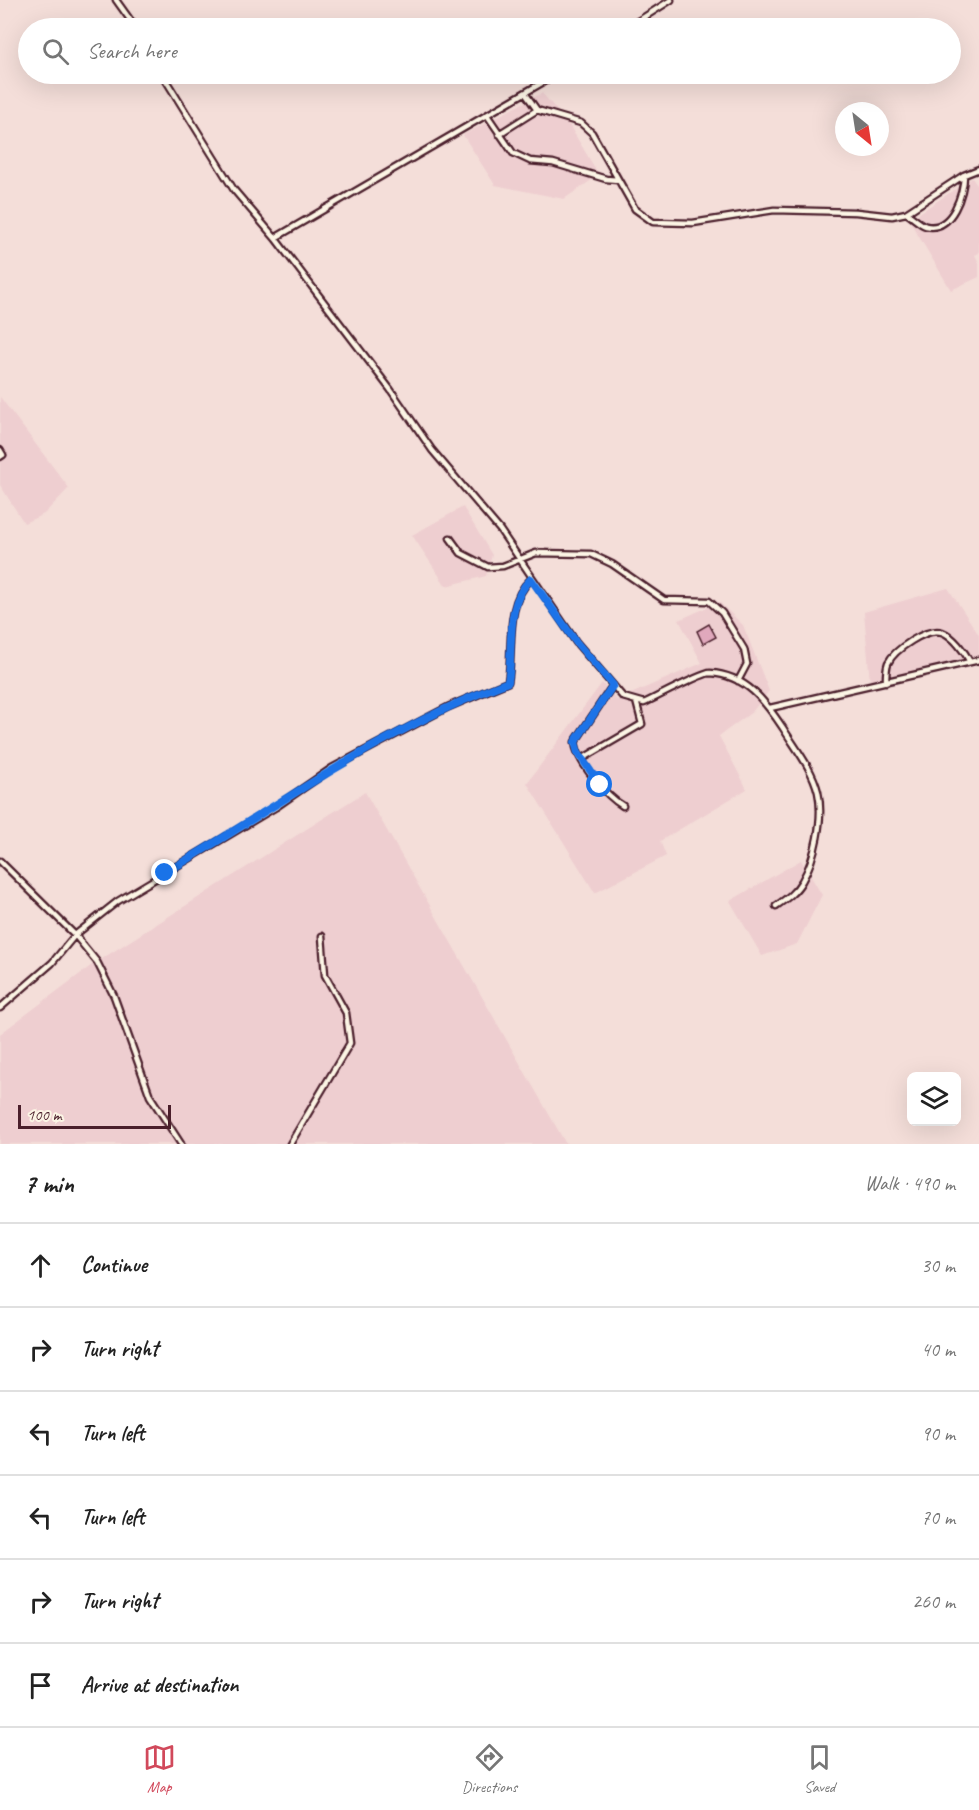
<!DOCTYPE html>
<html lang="en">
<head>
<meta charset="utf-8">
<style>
	body { margin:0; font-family:Caveat,sans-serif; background:#f2f2f2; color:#222 }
	.controls { position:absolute; right:18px; bottom:18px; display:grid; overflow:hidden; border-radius:9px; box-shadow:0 6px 24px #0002 }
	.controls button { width:54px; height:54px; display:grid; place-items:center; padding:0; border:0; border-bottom:2px solid #e0e0e0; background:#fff; color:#222; font:30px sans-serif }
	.compass { position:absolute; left:835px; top:102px; width:54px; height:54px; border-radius:50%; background:#fff; box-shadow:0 6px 24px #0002; rotate:150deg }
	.scale { position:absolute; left:18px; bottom:15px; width:153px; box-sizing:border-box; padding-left:6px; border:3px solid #4a1f2b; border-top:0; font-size:16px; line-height:21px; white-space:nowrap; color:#4a1f2b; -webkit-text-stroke:4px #fcf5e5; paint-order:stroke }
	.stop { position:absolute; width:18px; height:18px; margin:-14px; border:4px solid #1a73e8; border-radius:50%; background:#fff }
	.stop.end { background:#1a73e8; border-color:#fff; box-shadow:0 2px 6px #0008 }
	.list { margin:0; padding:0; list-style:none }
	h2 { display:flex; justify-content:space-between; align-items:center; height:78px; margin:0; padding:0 24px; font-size:26px }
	h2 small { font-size:20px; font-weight:400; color:#767676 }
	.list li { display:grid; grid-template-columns:39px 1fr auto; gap:18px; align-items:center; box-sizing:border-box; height:84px; padding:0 24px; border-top:2px solid #e0e0e0 }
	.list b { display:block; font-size:22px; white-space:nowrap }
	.list em { font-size:20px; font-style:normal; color:#767676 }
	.icon { flex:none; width:33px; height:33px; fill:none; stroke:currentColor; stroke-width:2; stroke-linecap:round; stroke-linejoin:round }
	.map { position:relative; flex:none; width:979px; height:1144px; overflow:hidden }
	.search { position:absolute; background:#fff; box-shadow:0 6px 24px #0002; left:18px; right:18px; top:18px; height:66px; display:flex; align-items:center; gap:15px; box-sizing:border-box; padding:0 21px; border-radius:33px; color:#767676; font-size:22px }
	.sheet { height:582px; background:#fff }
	nav { display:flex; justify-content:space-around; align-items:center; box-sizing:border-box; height:84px; border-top:2px solid #e0e0e0; background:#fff; font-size:16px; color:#767676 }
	nav a { display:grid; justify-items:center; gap:3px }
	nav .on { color:#d1495b }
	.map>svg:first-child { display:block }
	.built { fill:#eeced0 }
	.building { fill:#e0a8bc; stroke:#4a1f2b; stroke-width:1.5 }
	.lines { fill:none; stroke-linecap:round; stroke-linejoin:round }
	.service-casing { stroke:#4a1f2b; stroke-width:9 }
	.service { stroke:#fcf5e5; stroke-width:4.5 }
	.route { stroke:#1a73e8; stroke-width:8 }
</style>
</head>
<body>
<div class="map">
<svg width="979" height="1144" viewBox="0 0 979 1144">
	<rect width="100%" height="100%" fill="#f4ded9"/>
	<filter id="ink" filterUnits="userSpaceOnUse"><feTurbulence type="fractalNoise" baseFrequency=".0167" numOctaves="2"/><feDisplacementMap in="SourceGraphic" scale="12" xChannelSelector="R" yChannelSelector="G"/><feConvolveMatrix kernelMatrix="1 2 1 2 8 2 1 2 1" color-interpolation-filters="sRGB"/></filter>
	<g filter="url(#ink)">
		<path class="built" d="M542,93L568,123L599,175L564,199L495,185L463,135Z
			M972,178L979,188V253L975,255L979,263V277L951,290L909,220Z
			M0,397L69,488L44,514L24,523L0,485Z
			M463,507L492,555L486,576L446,586L412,535Z
			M948,588L979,635V657L870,682L864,612Z
			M719,602L743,625L769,691L752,712L719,736L747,789L660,841L666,856L595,893L527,783L602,683L617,700L702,663L679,620Z
			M365,792L566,1144H0V1034L92,965Z
			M801,860L822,895L797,944L762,956L730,901Z"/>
		<path class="building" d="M709,624L716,637L703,644L697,631Z"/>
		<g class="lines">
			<g class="service-casing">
				<path id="service" d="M116,0L136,28
					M627,28L671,0
					M162,74L234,190L275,238L390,389L432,450L500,530L576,642L623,697L644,703C655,698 702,673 710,673C746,675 765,701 783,728C796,749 812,768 818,792C824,818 815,859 802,881C796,892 786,899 776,906
					M525,93L537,110L581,123L592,133L635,209L653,222L693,223L774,210L856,212L892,216L906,213L964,175L979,169
					M487,115L513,153L530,161L553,163L606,179L618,180
					M499,134L537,110
					M906,213C912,216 919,224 926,226C952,232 964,193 964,175
					M275,238L557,74
					M0,450L3,455L0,457
					M450,538L461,553L488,567L503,566L536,553L591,554L612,564L664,600L709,601L722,613L744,649L747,664L738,681
					M886,682C886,676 886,668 888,663C894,650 927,627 942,632C953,636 965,652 970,662
					M613,685L575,742C577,762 606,796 623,806
					M770,708L979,660
					M582,759L642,724L636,701
					M0,861L75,935L97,962L114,996L150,1096L181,1144
					M0,1008L52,963L75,935L118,901L276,807L332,768L448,707L508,682C514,648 504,604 531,579
					M290,1144L350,1043L346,1013L325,975L322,936"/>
			</g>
			<use href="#service" class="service"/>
		</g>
	</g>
	<g class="lines" filter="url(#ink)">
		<path class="route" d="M165,873C278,806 384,729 508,682C514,648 504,604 531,579L576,642L613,685L575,742L578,753L600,785"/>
	</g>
</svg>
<div class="controls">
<button><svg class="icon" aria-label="layers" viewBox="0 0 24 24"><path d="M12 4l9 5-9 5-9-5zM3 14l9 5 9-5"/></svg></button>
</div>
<svg class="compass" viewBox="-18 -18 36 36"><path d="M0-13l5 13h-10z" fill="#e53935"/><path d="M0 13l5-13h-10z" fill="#767676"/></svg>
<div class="scale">100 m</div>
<div class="stop" style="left:600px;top:785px"></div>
<div class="stop end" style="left:165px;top:873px"></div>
<div class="search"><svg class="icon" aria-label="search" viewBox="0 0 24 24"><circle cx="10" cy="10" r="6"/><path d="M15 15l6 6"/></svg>Search here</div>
</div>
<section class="sheet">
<h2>7 min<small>Walk · 490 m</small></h2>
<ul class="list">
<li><svg class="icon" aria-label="ahead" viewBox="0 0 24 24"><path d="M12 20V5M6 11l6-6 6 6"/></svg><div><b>Continue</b></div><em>30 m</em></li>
<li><svg class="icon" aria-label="right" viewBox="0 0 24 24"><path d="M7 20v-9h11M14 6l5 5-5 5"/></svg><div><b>Turn right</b></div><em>40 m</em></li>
<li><svg class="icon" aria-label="left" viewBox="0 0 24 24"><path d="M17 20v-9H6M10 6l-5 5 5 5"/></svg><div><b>Turn left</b></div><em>90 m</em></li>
<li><svg class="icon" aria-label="left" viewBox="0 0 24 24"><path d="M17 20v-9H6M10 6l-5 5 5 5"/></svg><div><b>Turn left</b></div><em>70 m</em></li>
<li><svg class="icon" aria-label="right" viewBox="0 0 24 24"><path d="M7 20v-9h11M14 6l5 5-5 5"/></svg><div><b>Turn right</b></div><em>260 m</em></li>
<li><svg class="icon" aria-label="arrive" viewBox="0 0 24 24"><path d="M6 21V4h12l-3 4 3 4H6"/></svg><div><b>Arrive at destination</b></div></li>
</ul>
</section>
<nav>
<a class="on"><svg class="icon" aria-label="map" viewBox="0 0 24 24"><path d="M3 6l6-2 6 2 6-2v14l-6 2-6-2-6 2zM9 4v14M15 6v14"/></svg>Map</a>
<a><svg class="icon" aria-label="directions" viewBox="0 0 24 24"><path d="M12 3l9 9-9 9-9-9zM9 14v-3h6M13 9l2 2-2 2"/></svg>Directions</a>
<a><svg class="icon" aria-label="saved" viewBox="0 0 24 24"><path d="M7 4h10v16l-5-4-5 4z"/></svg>Saved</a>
</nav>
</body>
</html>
